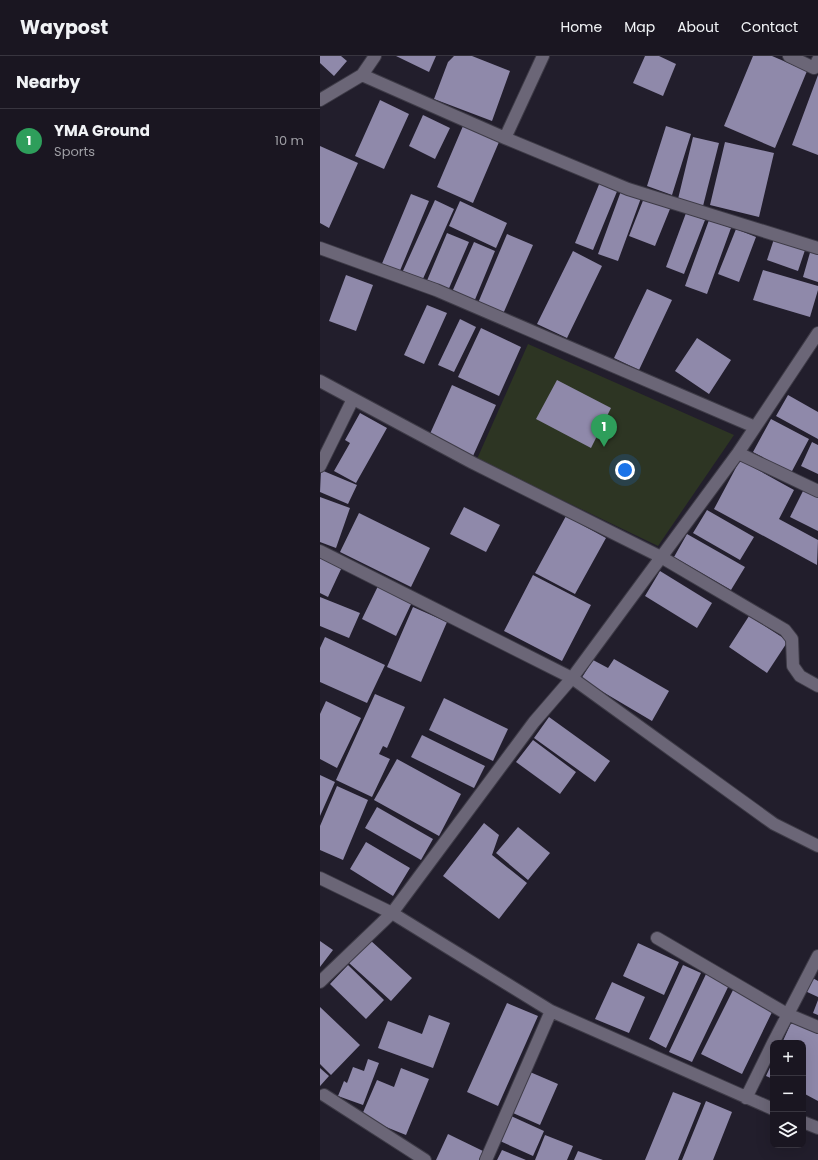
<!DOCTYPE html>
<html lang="en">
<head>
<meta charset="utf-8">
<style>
	body { margin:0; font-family:Poppins,sans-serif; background:#27232e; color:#f1f3f6 }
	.controls { position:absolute; right:12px; bottom:12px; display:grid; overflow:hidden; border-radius:8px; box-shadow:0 4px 16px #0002 }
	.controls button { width:36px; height:36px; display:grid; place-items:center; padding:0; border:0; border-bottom:1px solid #38353f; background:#1a1621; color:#f1f3f6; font:20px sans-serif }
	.you { position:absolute; left:305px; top:414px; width:14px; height:14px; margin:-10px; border:3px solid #fff; border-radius:50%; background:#1a73e8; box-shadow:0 0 0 6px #1a73e833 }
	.badge { display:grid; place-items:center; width:26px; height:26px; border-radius:50%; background:#1a73e8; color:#fff; font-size:13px; font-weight:700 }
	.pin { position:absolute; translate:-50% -33px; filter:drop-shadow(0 1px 2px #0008) }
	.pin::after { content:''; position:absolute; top:21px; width:14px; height:12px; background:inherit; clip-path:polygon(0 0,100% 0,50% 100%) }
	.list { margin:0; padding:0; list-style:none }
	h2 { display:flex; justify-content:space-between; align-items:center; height:52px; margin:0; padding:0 16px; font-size:17px }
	h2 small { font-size:13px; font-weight:400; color:#9f9fa5 }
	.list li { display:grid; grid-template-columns:26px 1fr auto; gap:12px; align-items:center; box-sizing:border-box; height:64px; padding:0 16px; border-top:1px solid #38353f }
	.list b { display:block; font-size:15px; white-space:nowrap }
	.list p { margin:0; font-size:13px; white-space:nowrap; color:#9f9fa5 }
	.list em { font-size:13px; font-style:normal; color:#9f9fa5 }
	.icon { flex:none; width:22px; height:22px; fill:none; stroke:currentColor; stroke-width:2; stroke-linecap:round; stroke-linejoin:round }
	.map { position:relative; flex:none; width:498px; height:1104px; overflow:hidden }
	header { display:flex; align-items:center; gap:24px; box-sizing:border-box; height:56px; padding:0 20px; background:#1a1621; border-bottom:1px solid #38353f }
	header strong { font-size:19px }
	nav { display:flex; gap:22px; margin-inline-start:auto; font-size:14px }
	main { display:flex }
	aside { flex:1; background:#1a1621 }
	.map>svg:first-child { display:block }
	.green { fill:#2d3523 }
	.building { fill:#8f89aa }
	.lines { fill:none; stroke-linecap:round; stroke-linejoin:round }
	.minor-casing { stroke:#3e3b47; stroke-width:14 }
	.minor { stroke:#6b6677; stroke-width:12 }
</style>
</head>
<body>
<header>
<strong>Waypost</strong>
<nav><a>Home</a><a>Map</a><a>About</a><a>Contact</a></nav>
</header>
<main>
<aside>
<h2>Nearby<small></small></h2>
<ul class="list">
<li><span class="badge" style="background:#2e9e5b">1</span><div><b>YMA Ground</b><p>Sports</p></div><em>10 m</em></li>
</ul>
</aside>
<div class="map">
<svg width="498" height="1104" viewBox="0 0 498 1104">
	<rect width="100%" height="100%" fill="#221e2c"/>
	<path class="green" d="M208,288L414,379L338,490L157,403Z"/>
	<path class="building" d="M0,0H21L27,5L14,20L0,7Z
		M76,0H116L109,16Z
		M134,0H152L190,15L172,65L114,43L128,6Z
		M325,0H339L356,8L343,40L313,27Z
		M433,0H452L487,15L455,92L404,70Z
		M498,19V99L472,89Z
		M60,44L89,58L64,113L35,100Z
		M103,59L130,72L115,103L89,90Z
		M143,70L179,86L153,147L117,131Z
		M346,70L371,78L352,139L327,130Z
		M373,81L399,87L383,150L358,143Z
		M405,86L454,97L439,161L390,149Z
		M0,90L38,107L9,172L0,167Z
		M280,126L298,133L273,194L255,187Z
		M301,135L321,142L298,205L278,198Z
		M91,138L109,145L79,217L61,210Z
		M324,142L350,153L335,190L309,180Z
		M115,144L134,153L102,225L82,217Z
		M140,145L187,167L176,192L129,170Z
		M366,157L385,164L364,218L346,211Z
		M389,164L411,172L387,238L365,230Z
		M416,173L436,181L419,226L398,218Z
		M127,177L149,186L127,237L106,227Z
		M187,178L213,189L183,258L158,247Z
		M455,180L486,191L478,215L447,204Z
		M154,186L175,195L154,246L132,236Z
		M491,193L498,195V226L483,221Z
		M253,195L282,210L247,282L217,268Z
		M443,214L498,230V234L490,261L433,244Z
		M26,219L53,229L36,275L9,265Z
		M327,233L352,244L319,314L294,302Z
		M107,249L127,257L104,308L84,299Z
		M140,263L156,271L134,316L118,309Z
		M161,272L201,291L179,340L138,321Z
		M377,282L411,304L389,338L355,315Z
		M237,324L291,352L271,392L216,363Z
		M132,329L176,349L153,400L109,380Z
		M468,339L498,356V383L456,360Z
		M40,357L67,372L36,427L14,415L30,387L25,384Z
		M451,363L489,383L471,417L433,396Z
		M492,386L498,389V418L481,410Z
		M420,404L474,434L459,463L498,484L497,509L394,453Z
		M1,414L37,429L28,448L0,436Z
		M484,433L498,440V475L470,461Z
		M0,441L30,452L16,492L0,486Z
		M144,451L180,469L166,496L130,478Z
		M387,454L434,481L420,504L373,477Z
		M39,457L110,492L91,531L20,496Z
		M246,460L286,482L255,538L215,517Z
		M367,478L425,511L411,534L354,501Z
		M0,500L22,511L8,541L0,537Z
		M340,515L392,547L377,572L325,540Z
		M213,519L271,549L242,605L184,575Z
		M59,528L93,544L76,580L42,563Z
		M0,541L40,557L29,582L0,570Z
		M93,551L127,566L101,626L67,611Z
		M429,560L468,585L447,617L409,591Z
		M5,581L65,609L47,647L0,626V592Z
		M294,603L349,635L332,665L261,623L273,604L288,612Z
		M55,638L85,651L67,692L63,690L59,698L70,703L52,741L16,724Z
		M124,642L188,673L173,705L109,674Z
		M6,645L41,662L17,712L0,703V658Z
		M229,661L290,705L275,726L214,682Z
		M102,679L165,710L154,732L91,701Z
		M213,684L256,716L240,738L196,706Z
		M77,703L141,738L119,780L54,744Z
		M0,719L15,726L0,760Z
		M17,730L48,744L23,804L0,794V770Z
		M57,751L113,783L101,804L45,772Z
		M164,767L179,779L172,799L207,827L179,863L123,820Z
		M198,771L230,797L208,824L176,797Z
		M46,786L90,812L73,840L30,813Z
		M50,884L92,922L71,945L29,907Z
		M0,885L13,894L0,911Z
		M318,887L359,906L344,939L303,920Z
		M28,909L64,944L46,963L10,928Z
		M363,909L381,917L346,992L329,983Z
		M386,918L409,929L372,1006L349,996Z
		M491,921L498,925V941L485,935Z
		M292,926L325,941L309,977L275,963Z
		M414,932L454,952L422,1018L381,998Z
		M498,944V959L493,957Z
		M187,947L218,960L178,1050L147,1036Z
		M0,951L40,989L11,1019L0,1008Z
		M109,959L130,967L113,1012L58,992L68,965L102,978Z
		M472,965L498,978V1045L483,1037V987H462Z
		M48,1003L59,1007L43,1049L18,1040L24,1025L27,1027L33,1011L44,1015Z
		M453,1005V1023L446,1020Z
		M0,1012L9,1020L0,1030Z
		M81,1012L109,1023L86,1079L41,1061L57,1024L74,1031Z
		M210,1016L238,1028L220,1069L193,1057Z
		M353,1036L381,1047L358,1104H325Z
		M386,1045L412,1056L393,1104H362Z
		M191,1060L224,1075L213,1100L180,1085Z
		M128,1078L163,1095L159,1104H116Z
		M225,1079L253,1090L247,1104H215Z
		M182,1094L206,1104H177Z
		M258,1095L283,1104H254Z"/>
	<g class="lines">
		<g class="minor-casing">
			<path id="minor" d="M469,0L494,12L498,4
				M42,19L185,82L308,133L498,192
				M0,44L42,19L55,0
				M185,82L223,0
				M0,192L116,234L435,371
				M0,325L153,407L341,501L465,574L472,583L473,610L480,620L498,630
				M418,397L498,435
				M0,410L33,343
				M0,495L252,622L454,768L498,790
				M0,822L72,857L231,955L453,1053
				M337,882L467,958L498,971
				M0,926L72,857L214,666L252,622L418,397L498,277
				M453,987L498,900
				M4,1039L105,1104
				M426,1042L453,987
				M483,1066L498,1072
				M166,1104L231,955"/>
		</g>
		<use href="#minor" class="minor"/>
	</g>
</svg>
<div class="controls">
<button>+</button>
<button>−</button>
<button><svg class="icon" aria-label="layers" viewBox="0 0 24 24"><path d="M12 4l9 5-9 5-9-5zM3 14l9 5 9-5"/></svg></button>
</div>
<div class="you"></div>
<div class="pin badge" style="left:284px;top:391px;background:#2e9e5b">1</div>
</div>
</main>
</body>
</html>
